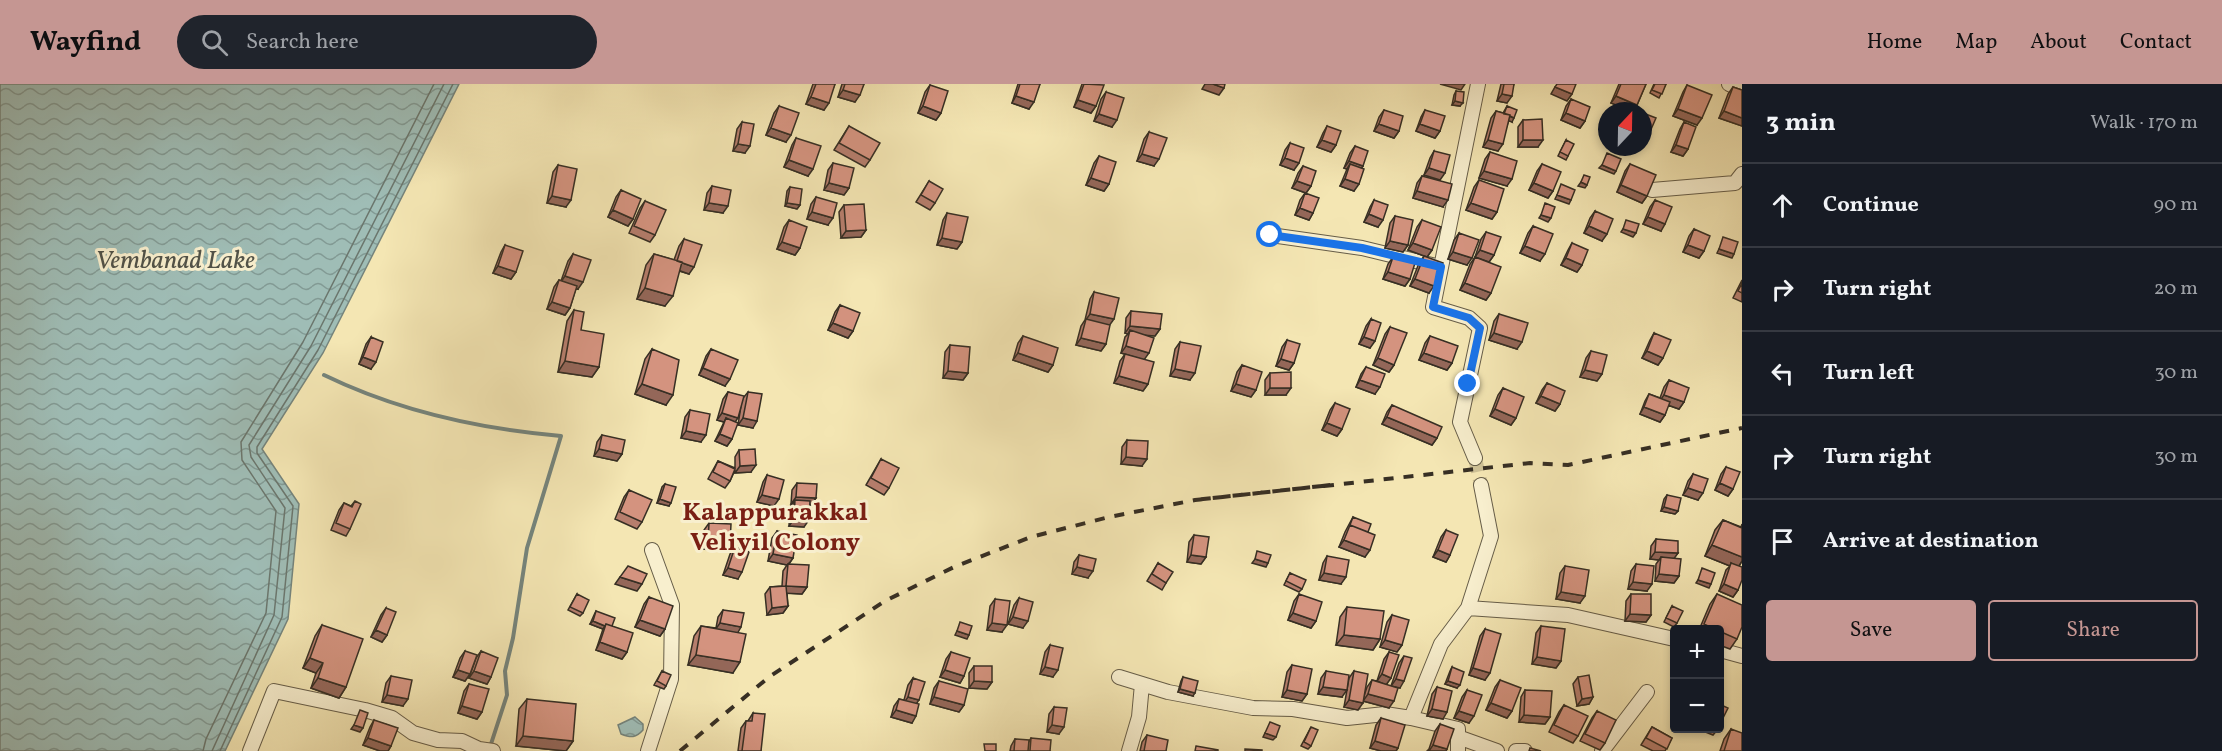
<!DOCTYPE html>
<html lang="en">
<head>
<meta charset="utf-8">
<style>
	body { margin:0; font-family:Vollkorn,serif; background:#20242c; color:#f1f3f6 }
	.controls { position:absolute; right:18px; bottom:18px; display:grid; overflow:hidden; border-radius:6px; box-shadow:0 3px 9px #0003 }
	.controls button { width:54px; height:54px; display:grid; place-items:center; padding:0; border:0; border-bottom:2px solid #363941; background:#171b24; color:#f1f3f6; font:30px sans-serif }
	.compass { position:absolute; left:1598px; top:18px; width:54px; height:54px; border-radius:50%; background:#171b24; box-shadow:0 3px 9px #0003; rotate:22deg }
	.stop { position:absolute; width:18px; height:18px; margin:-14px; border:4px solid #1a73e8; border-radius:50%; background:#fff }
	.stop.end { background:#1a73e8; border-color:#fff; box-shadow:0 2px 6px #0008 }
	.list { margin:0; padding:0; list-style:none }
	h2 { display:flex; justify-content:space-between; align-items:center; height:78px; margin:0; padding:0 24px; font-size:26px }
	h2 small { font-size:20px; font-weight:400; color:#9ea1a6 }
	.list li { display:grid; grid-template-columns:39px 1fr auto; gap:18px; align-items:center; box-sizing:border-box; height:84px; padding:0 24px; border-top:2px solid #363941 }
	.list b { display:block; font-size:22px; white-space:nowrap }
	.list em { font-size:20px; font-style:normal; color:#9ea1a6 }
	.actions { display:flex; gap:12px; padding:18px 24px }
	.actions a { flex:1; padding:14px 0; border:2px solid #c59692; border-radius:6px; text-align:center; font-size:21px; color:#c59692 }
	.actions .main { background:#c59692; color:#111 }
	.icon { flex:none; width:33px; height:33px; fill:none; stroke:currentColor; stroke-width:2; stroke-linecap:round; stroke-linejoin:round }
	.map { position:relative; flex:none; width:1742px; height:667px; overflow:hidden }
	header { display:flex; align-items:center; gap:36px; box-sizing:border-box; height:84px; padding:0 30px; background:#c59692; color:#111 }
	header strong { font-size:28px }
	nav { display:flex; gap:33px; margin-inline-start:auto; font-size:21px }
	.search { width:420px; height:54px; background:#20242c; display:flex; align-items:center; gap:15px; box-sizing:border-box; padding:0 21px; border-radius:33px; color:#9ea1a6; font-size:22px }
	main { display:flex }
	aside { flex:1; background:#171b24 }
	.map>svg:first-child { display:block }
	.water { fill:url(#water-waves); stroke:#75847c; stroke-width:1.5 }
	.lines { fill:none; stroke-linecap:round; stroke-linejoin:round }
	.shore { stroke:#6b766d; stroke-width:1.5 }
	.stream { stroke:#75847c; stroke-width:4 }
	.minor-tunnel { stroke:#cec196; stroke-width:14; stroke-dasharray:14 7; stroke-linecap:butt }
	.minor-casing { stroke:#665d48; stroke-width:16 }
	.minor { stroke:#f8efce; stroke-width:14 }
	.rail { stroke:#372f24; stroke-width:4; stroke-dasharray:10 10; stroke-linecap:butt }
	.wall { fill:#b67e6d; stroke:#372f24; stroke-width:1.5 }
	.shaded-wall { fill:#946759; stroke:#372f24; stroke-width:1.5 }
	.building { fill:#d4937f; stroke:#372f24; stroke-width:1.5 }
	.route { stroke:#1a73e8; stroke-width:8 }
	.labels { text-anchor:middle; stroke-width:6; stroke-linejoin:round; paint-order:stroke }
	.water-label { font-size:26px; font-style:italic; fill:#515248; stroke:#f8efce }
	.neighbourhood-label { font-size:26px; font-weight:bold; fill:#7a1f14; stroke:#f8efce }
</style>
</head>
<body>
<header>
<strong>Wayfind</strong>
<div class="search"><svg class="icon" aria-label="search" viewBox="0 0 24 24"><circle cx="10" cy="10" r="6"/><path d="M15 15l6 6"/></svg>Search here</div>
<nav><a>Home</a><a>Map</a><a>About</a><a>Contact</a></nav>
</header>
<main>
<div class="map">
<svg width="1742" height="667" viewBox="0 0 1742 667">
	<defs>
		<pattern id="water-waves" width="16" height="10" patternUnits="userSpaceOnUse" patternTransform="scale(1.5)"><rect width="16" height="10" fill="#9fbdb6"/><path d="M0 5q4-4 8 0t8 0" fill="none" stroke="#829a94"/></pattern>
	</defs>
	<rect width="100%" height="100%" fill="#f4e6b3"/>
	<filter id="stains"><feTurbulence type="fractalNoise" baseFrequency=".00333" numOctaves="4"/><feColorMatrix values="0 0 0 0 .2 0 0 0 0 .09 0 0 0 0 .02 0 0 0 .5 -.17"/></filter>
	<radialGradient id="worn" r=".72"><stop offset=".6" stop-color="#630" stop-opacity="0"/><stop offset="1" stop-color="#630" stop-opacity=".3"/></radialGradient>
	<path class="water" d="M0,0H459L323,269L262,365L299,420L288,535L225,667H0Z
		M635,633L643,640V646C636,654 631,654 621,650L618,641Z"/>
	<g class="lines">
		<path class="shore" d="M203,667L206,655L266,529L276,427L242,376L241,358L303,258L434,0
			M212,667L274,531L285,424L251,373L249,361L311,262L444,0
			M220,667L282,533L293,422L257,369V363L318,266L453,0"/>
		<path class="stream" d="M324,291C396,326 480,345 561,352L527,464L513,554L505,587L507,611L490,663"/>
		<path class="minor-tunnel" d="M1475,374L1481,401"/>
		<g class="minor-casing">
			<path id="minor" d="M1729,0L1742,6
				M1652,106L1735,99L1742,90
				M1270,151L1362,164L1436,182
				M1475,374L1460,338L1480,244L1469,234L1433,223L1478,0
				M1468,524L1568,531L1674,555
				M1720,566L1742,572
				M1119,593L1168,608L1253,624L1293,625L1347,634L1385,630L1411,634
				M1458,653L1497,667
				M250,667L274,607L365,626L392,634L413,649L438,656L462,657L479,665L493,667
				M648,667L671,595L672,521L652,466
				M1129,667L1139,633L1142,600
				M1458,667V645L1411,634L1441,560L1468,524L1491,452L1481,401
				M1516,667H1525
				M1602,667L1647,608"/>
		</g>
		<use href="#minor" class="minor"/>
		<path class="rail" d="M1324,402L1530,379L1568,381L1742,344
			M680,667L769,593L885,517L954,483L1031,453L1109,433L1195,416L1331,401L1195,416"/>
	</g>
	<path class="wall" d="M813,0H835L824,26L806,20Z
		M842,0H864L855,18L838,13Z
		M1018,0H1040L1029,25L1012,19Z
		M1082,0H1084L1096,22L1091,29L1074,23Z
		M1501,0H1514L1507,19L1497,17Z
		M1619,0H1646L1637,21L1632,27L1627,26V27H1613L1617,21L1611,19Z
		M1654,0H1666L1659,14L1650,9Z
		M930,1L941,29L936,36L918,29L925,8Z
		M1687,1L1697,41L1673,32L1683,8Z
		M1733,3L1742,6V42L1719,34L1728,10Z
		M1456,7L1460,22L1452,21L1454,11Z
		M1106,8L1112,43L1094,37L1101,15Z
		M1571,15L1585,37L1580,44L1561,36L1566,22Z
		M779,22L786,58L766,51L774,29Z
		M1507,22L1512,38L1509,36L1498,67L1483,63L1491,34L1496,27L1503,29Z
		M1384,26L1399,47L1394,54L1374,47L1379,33Z
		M1425,26L1440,47L1435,54L1416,47L1421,33Z
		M1523,36L1538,63H1518V43Z
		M742,38L745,69L733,67L737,45Z
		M1684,38L1688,65L1683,72L1671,68L1680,45Z
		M849,42L870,76L865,83L834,66Z
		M1327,42L1336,61L1331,68L1317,63L1323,49Z
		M1149,48L1154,82L1137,77L1144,55Z
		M796,54L808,92L784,83L792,61Z
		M1566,56L1568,72L1566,76L1558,72Z
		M1290,59L1294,86L1280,81L1285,66Z
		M1355,62L1363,82L1361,84L1354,107L1340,102L1347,85L1344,84L1350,69Z
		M1434,67L1440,96L1424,91L1430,74Z
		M1490,68L1507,102L1479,94L1485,75Z
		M1099,72L1109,100L1104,107L1086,101L1094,79Z
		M833,79L849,104L844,111L824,106L828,86Z
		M1542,80L1553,107L1548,114L1529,106L1537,87Z
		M1630,80L1647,112L1642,119L1617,108L1625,87Z
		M558,81L566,123L547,119L553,88Z
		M1303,82L1311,102L1306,109L1292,104L1298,89Z
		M1422,92L1443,123L1413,114L1417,99Z
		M1479,96L1497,128L1492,135L1466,126L1474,103Z
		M929,97L935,119L930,126L916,118Z
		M712,102L723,129L704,126L707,109Z
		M790,103L800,121L797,125L785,122L787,107Z
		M621,106L633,135L628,142L608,133L616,113Z
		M1305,109L1313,129L1309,136L1295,131L1300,116Z
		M816,113L828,141L807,135L811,120Z
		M1374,116L1378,143L1364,138L1370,123Z
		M1655,116L1661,147L1643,140L1650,123Z
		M645,117L655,151L650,158L629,149L640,124Z
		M844,121L866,146L861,153L841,154L839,128Z
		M1595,127L1602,157L1584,149L1590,134Z
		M947,129L962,158L957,165L937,161L943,136Z
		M1395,132L1408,161L1403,168L1385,164L1390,139Z
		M789,136L800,164L795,171L777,165L784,143Z
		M1422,136L1432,166L1427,173L1408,166L1417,143Z
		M1533,142L1540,177L1520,169L1528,149Z
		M1694,145L1704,167L1699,174L1683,168L1689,152Z
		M1486,148L1494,171L1489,178L1475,173L1481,155Z
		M1459,149L1467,181L1448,175L1454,156Z
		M684,155L689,190L679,187L665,222L637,215L646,181L654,170L674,176L679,162Z
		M1572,159L1582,181L1577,188L1561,181L1568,166Z
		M505,161L516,188L511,195L493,189L501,168Z
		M573,170L578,205L576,204L570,224L565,231L547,225L554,203L559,196L561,197L568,177Z
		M1424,172L1429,209L1410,202L1419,179Z
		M1393,173L1410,195L1405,202L1383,195L1388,180Z
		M1475,173L1491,209L1486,216L1460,206L1470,180Z
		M1742,196V218L1733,214Z
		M1094,208L1106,260L1101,267L1076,261L1081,242L1085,236L1090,215Z
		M840,221L853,247L848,254L828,246L835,228Z
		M574,226L581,246L599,283L592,293L558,288L567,237Z
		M1131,227L1160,245L1155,252L1147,251L1144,275L1148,300L1143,307L1114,299L1120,277L1125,270L1129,271L1121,269L1125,253L1128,250L1125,249L1126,234Z
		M1499,230L1517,265L1489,256L1494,237Z
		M1371,235L1370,264L1359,260L1366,242Z
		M1390,243L1394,281L1389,288L1373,281L1385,250Z
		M1654,249L1663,274L1658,281L1642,274L1650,256Z
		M1023,252L1053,281L1048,288L1013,276L1018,259Z
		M1430,252L1452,279L1447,286L1419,276L1425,259Z
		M371,253V285L359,280L366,260Z
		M1287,256L1294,279L1289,286L1276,282L1282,263Z
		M1180,258L1190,296L1170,292L1175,265Z
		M950,261L968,289L963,296L943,294L945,268Z
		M652,265L666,321L635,310L645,275Z
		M711,265L725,302L699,291L706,272Z
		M1591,267L1602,290L1597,297L1580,293L1586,274Z
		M1242,281L1256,306L1251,313L1231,307L1237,288Z
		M1366,283L1375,310L1356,303L1361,290Z
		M1270,289L1286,311H1265V296Z
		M1669,296L1684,318L1679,325L1668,321L1665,331L1660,338L1640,330L1645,317L1649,310L1660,314L1664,303Z
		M1547,299L1560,320L1555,327L1536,319L1542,306Z
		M1503,304L1516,334L1511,341L1490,332L1498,311Z
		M728,308L744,313L748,308L753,344L738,341L741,322L735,338L732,355L727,362L715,357L724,338L717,336L723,315Z
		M1335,319L1342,345L1337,352L1322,346L1330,326Z
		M1392,321L1437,354L1432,361L1382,340L1387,328Z
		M690,326L701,358L681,354L685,333Z
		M602,351L622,370L617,377L594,372L597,358Z
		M1127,356L1142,382L1121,380L1122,363Z
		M739,366L751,388L735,389V386L730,397L725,404L708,395L714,384L718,377L735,384V373Z
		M881,375L889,404L884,411L866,401L877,382Z
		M1726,383L1733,405L1728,412L1715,406L1721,390Z
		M1693,390L1698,416L1683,411L1688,397Z
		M767,391L774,422L757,418L763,398Z
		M797,399L816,414L811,421H810L804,443L789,442L790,423L792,420H791L792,406Z
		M665,400L669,422L657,419L662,403Z
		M629,406L642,438L637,445L615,435L624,413Z
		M1667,411L1678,427L1675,430L1661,427L1664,415Z
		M355,417L350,445L346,452L331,446L339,426L344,419L351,422Z
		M1353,433L1368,448L1365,473L1339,463L1345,448Z
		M1723,436L1741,443L1742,440V477L1739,482L1738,506L1733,513L1719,507L1726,486L1730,482L1705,472L1715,446Z
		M709,439L726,467L703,465L704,446Z
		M1446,446L1450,471L1446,478L1433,473L1441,453Z
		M777,447L793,474L789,480L807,503L802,510L787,509L788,522L783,529L767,531L765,510L770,503L782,502L783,487L787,481L768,477L772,454Z
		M1194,451L1206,473L1201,480L1187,478L1189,458Z
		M1656,455L1678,469L1674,474L1679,492L1674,499L1655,497L1656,480L1659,476L1650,475L1651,462Z
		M735,463L738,495L723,491L730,470Z
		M1079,471L1088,494L1072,490L1074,478Z
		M1327,472L1341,500L1319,496L1323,479Z
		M1158,479L1166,499L1162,506L1147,497Z
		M1636,480L1647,507L1628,505L1631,487Z
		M1565,482L1580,519L1556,515L1560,489Z
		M1290,489L1302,505L1299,508L1284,501Z
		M577,510L583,529L580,532L568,526Z
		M1299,510L1316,537L1311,544L1288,536L1294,517Z
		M1631,510L1651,531L1646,538L1625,537L1626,517Z
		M1717,510L1737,555L1730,565L1719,561V546H1699L1710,520Z
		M649,513L665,545L660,552L635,543L644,520Z
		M1019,514L1023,544L1008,540L1014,521Z
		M995,515L1002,548L987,546L990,522Z
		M1672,522L1677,539L1674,543L1664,538Z
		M1347,523L1380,555L1373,566L1336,561L1340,533Z
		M386,524L387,551L382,558L371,553L381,531Z
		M723,526L738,548L733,589L688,581L694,552L701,542L716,544L718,533Z
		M596,527L612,542L627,568L622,575L596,566L603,545L590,540L594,531Z
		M1392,531L1402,561L1397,568L1380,563L1387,538Z
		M322,541L346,603L339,614L311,604L316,589L303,584L315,552Z
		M1541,542L1561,577L1556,584L1532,580L1536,549Z
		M1485,545V596L1469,591L1480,552Z
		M1050,561L1053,593L1040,590L1045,568Z
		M465,567L470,590L465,597L453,593L460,574Z
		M481,567L491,593L487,600L469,594L476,574Z
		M951,568L964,592L960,599L940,593L946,575Z
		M1389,568L1391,594L1386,600L1389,624L1363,617L1358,626L1344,623L1349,594L1354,587L1363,615L1367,603L1372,596L1377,597L1384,575Z
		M1404,572L1400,604L1391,602L1399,579Z
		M1292,581L1307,610L1302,617L1282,613L1287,588Z
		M974,582L992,598L987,605L969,604V589Z
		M1452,583L1457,604L1445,600L1450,587Z
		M662,587L666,602L664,605L654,601Z
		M1326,587L1342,613L1318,610L1321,594Z
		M391,592L403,622L382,618L386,599Z
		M1183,593L1193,612L1178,608L1181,597Z
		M1578,593L1593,613L1589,620L1577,622L1573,600Z
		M913,594L917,619L912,639L891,633L894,622L899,615L904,616L908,601Z
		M1500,596L1512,627L1507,634L1486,626L1495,603Z
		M939,597L964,621L959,628L930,620L934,604Z
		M469,600L482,628L477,635L458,629L464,607Z
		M1437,603L1443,635L1427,632L1432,610Z
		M1467,606L1469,639L1454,634L1462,613Z
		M1525,606L1550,633L1545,640L1519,638L1521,613Z
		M527,615L573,657L566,667L516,662L519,625Z
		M1564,621L1578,652L1573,659L1549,648L1559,628Z
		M1054,623L1059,650L1047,648L1049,630Z
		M1597,627L1605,659L1600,666L1580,657L1592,634Z
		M753,629L761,667H738L741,644L746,637H748Z
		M1381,634L1398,664L1396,667H1381L1370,664L1376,641Z
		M374,636L391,662L388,667H380L363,661L370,643Z
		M1440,640L1447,665L1446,667H1427L1429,665L1435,647Z
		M1311,643V662L1308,665L1301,662Z
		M1652,643L1672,654L1665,667H1653L1641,661Z
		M1698,645H1718L1713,651Z
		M1731,645L1742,667H1720L1724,655Z
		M1147,651L1166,667H1140L1142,658Z
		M1031,654L1050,667H1010L1011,662L1015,655L1028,659Z"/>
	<path class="shaded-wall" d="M1205,0H1213L1224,4L1219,11L1202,5Z
		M1440,0H1465L1461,6Z
		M1555,3L1572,10L1567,17L1551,10Z
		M843,6L860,11L855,18L838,13Z
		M1502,10L1512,12L1507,19L1497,17Z
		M1016,12L1034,18L1029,25L1012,19Z
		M1616,12L1637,21L1632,27H1631L1611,19Z
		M811,13L829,19L824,26L806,20Z
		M1078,16L1096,22L1091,29L1074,23Z
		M1455,17L1463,19L1460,22L1452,21Z
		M923,22L941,29L936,36L918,29Z
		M1678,25L1702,34L1697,41L1673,32Z
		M1724,27L1742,34V42L1719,34Z
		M1566,29L1585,37L1580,44L1561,36Z
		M1099,30L1117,36L1112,43L1094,37Z
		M1504,30L1514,34L1512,38L1501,34Z
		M1379,40L1399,47L1394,54L1374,47Z
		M1420,40L1440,47L1435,54L1416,47Z
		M771,44L791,51L786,58L766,51Z
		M1643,47L1649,50L1644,57L1643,56Z
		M1322,56L1336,61L1331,68L1317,63Z
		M1488,56L1503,60L1498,67L1483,63Z
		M1523,56H1543L1538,63H1518Z
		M738,60L750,62L745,69L733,67Z
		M1676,61L1688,65L1683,72L1671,68Z
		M1142,70L1159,75L1154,82L1137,77Z
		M1285,74L1299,79L1294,86L1280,81Z
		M789,76L813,85L808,92L784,83Z
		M1349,77L1363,82L1358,89L1350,80L1347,85L1344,84Z
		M1602,81L1616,87L1614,90L1599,84Z
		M1429,84L1445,89L1440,96L1424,91Z
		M1484,87L1512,95L1507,102L1479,94Z
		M1091,94L1109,100L1104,107L1086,101Z
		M1345,95L1359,100L1354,107L1340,102Z
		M1297,97L1311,102L1306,109L1292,104Z
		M1581,98L1587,101L1585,104L1578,102Z
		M829,99L849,104L844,111L824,106Z
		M1534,99L1553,107L1548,114L1529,106Z
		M1621,101L1647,112L1642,119L1617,108Z
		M1417,107L1448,116L1443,123L1413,114Z
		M1557,111L1571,116L1569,120L1555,115Z
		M552,112L571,116L566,123L547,119Z
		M709,119L728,122L723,129L704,126Z
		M787,119L800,121L797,125L785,122Z
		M1471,119L1497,128L1492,135L1466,126Z
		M1300,124L1313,129L1309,136L1295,131Z
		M613,126L633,135L628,142L608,133Z
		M812,128L833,134L828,141L807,135Z
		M1369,130L1383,136L1378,143L1364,138Z
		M1541,131L1551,134L1548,138L1539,134Z
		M1648,133L1665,140L1661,147L1643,140Z
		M1589,142L1607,150L1602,157L1584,149Z
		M1623,145L1636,149L1633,153L1621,148Z
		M866,146L861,153L841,154L846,147Z
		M942,154L962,158L957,165L937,161Z
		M1390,157L1408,161L1403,168L1385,164Z
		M782,158L800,164L795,171L777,165Z
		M1413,159L1432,166L1427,173L1408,166Z
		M1688,161L1704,167L1699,174L1683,168Z
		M1525,162L1545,170L1540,177L1520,169Z
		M1719,165L1734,170L1732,174L1717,169Z
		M1480,166L1494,171L1489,178L1475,173Z
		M1453,168L1472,174L1467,181L1448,175Z
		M1566,174L1582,181L1577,188L1561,181Z
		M677,177L694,183L689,190L672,184Z
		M498,182L516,188L511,195L493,189Z
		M1388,188L1410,195L1405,202L1383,195Z
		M565,192L583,198L578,205L560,199Z
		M1415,195L1434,202L1429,209L1410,202Z
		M1465,199L1491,209L1486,216L1460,206Z
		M645,204L673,212L665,222L637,215Z
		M552,218L570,224L565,231L547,225Z
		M1090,230L1114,235L1109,242L1085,237Z
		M833,239L853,247L848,254L828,246Z
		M1130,242L1160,245L1155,252L1129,250L1130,246L1128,250L1125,249Z
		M1494,249L1522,258L1517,265L1489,256Z
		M1364,253L1375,257L1370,264L1359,260Z
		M1081,254L1106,260L1101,267L1076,261Z
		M1126,262L1149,269L1144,276L1121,269Z
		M1647,267L1663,274L1658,281L1642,274Z
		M1018,269L1053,281L1048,288L1013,276Z
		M1424,269L1452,279L1447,286L1419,276Z
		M363,273L376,278L371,285L359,280Z
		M1378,274L1394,281L1389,288L1373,281Z
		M1281,275L1294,279L1289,286L1276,282Z
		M565,277L599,283L592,293L558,288Z
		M703,284L730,295L725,302L699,291Z
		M1175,285L1195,289L1190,296L1170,292Z
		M1585,286L1602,290L1597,297L1580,293Z
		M948,287L968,289L963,296L943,294Z
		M1119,292L1148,300L1143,307L1114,299Z
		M1360,296L1380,303L1375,310L1356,303Z
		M642,300L673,311L666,321L635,310Z
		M1236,300L1256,306L1251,313L1231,307Z
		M1270,304H1291L1286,311H1265Z
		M1664,311L1684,318L1679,325L1659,318Z
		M1541,312L1560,320L1555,327L1536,319Z
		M1644,323L1665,331L1660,338L1640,330Z
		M1495,325L1516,334L1511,341L1490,332Z
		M722,329L738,334L733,341L726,334L724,338L717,336Z
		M1387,333L1437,354L1432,361L1382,340Z
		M743,334L757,337L753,344L738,341Z
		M1327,339L1342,345L1337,352L1322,346Z
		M686,347L706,351L701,358L681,354Z
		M720,350L732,355L727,362L715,357Z
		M599,365L622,370L617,377L594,372Z
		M1126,373L1147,375L1142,382L1121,380Z
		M756,381L751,388L735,389L740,382Z
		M1720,399L1733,405L1728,412L1715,406Z
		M1688,404L1703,409L1698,416L1683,411Z
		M762,411L779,415L774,422L757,418Z
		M796,413L816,414L811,421L794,420L795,416L792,420H791Z
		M660,415L671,419L669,422L657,419Z
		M1664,423L1678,427L1675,430L1661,427Z
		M794,435L809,436L804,443L789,442Z
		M1344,456L1370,466L1365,473L1339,463Z
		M708,458L730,460L726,467L703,465Z
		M1712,461L1742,473V477L1737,485L1731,479L1730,482L1705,472Z
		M1438,466L1450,471L1446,478L1433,473Z
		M1655,468L1678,469L1673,476L1661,473L1659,476L1650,475Z
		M773,470L793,474L788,481V480L787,481L768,477Z
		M1191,471L1206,473L1201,480L1187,478Z
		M1255,475L1268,479L1266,483L1252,479Z
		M1077,483L1093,487L1088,494L1072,490Z
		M728,484L742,488L738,495L723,491Z
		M1324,489L1346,493L1341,500L1319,496Z
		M1659,490L1679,492L1674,499L1655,497Z
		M620,493L642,500L637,507L615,500Z
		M1698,496L1711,500L1709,504L1696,499Z
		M1633,498L1652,500L1647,507L1628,505Z
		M1724,500L1738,506L1733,513L1719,507Z
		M786,502L807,503L802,510L781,509Z
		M1561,508L1585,512L1580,519L1556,515Z
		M788,522L783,529L767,531L772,524Z
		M1293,529L1316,537L1311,544L1288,536Z
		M1630,530L1651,531L1646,538L1625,537Z
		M1013,533L1028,537L1023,544L1008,540Z
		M640,536L665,545L660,552L635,543Z
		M593,537L605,542L603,545L590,540Z
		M720,539L741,543L737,550L715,546Z
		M992,539L1007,541L1002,548L987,546Z
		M376,546L387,551L382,558L371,553Z
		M957,547L969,551L967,555L955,551Z
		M1344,551L1380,555L1373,566L1336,561Z
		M1385,556L1402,561L1397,568L1380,563Z
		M600,558L627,568L622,575L596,566Z
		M696,571L740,578L733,589L688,581Z
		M1537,573L1561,577L1556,584L1532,580Z
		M310,574L323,579L316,589L303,584Z
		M1045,583L1058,586L1053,593L1040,590Z
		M1473,584L1490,589L1485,596L1469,591Z
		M458,586L470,590L465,597L453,593Z
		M945,586L964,592L960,599L940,593Z
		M474,587L491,593L487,600L469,594Z
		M1382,590L1391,594L1386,601L1377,597Z
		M318,594L346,603L339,614L311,604Z
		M1396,595L1404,597L1400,604L1391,602Z
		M974,597L992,598L987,605L969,604Z
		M1448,597L1460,601L1457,604L1445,600Z
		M1323,603L1347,606L1342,613L1318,610Z
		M1180,605L1195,609L1193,612L1178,608Z
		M1287,606L1307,610L1302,617L1282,613Z
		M1368,610L1394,617L1389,624L1363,617Z
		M387,611L408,615L403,622L382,618Z
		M908,613L919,616L914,623L903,620Z
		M934,613L964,621L959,628L930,620Z
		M1593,613L1589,620L1577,622L1582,615Z
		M1349,616L1363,619L1358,626L1344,623Z
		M1491,619L1512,627L1507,634L1486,626Z
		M462,622L482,628L477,635L458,629Z
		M1432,625L1447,628L1443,635L1427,632Z
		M896,626L916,632L912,639L891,633Z
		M1459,627L1474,632L1469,639L1454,634Z
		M1524,631L1550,633L1545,640L1519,638Z
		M354,641L363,644L360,648L351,645Z
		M1052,641L1064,643L1059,650L1047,648Z
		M1265,649L1276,653L1273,656L1263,653Z
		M523,652L573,657L566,667L516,662Z
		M368,654L391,662L388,667H380L363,661Z
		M1375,657L1398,664L1396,667H1381L1370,664Z
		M1433,661L1447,665L1446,667H1429Z"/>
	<path class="building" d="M816,0H835L829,19L811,13Z
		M845,0H864L860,11L843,6Z
		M1020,0H1040L1034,18L1016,12Z
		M1084,0L1104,1L1096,22L1078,16Z
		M1213,0H1225L1224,4Z
		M1504,0H1514L1512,12L1502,10Z
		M1557,0H1576L1572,10L1555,3Z
		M1621,0H1646L1637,21L1616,12Z
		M1655,0H1666L1662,10L1652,6Z
		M930,1L948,7L941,29L923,22Z
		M1687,1L1712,11L1702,34L1678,25Z
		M1733,3L1742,6V34L1724,27Z
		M1456,7L1464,8L1463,19L1455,17Z
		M1106,8L1124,14L1117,36L1099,30Z
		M1571,15L1590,23L1585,37L1566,29Z
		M1617,21L1628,25L1627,27H1614Z
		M779,22L799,29L791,51L771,44Z
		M1507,22L1517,26L1514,34L1510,32V31L1504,30Z
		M1384,26L1403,32L1399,47L1379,40Z
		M1425,26L1445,32L1440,47L1420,40Z
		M1496,27L1510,31L1503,60L1488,56Z
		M1643,29L1656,34L1649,50L1643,47Z
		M1542,35L1543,56H1523V36Z
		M742,38L754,40L750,62L738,60Z
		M1684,38L1696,43L1688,65L1676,61Z
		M849,42L880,59L870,76L839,59Z
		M1327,42L1341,47L1336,61L1322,56Z
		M1149,48L1167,54L1159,75L1142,70Z
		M796,54L821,62L813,85L789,76Z
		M1566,56L1574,60L1568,72L1560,68Z
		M1290,59L1304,64L1299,79L1285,74Z
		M1355,62L1368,67L1363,82L1349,77Z
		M1434,67L1450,71L1445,89L1429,84Z
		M1490,68L1517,77L1512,95L1484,87Z
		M1607,69L1621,75L1616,87L1602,81Z
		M1099,72L1116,78L1109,100L1091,94Z
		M833,79L854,84L849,104L829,99Z
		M1350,80L1364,85L1359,100L1345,95Z
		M1542,80L1561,88L1553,107L1534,99Z
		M1630,80L1656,91L1647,112L1621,101Z
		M558,81L577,85L571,116L552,112Z
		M1303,82L1316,87L1311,102L1297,97Z
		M1584,91L1590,93L1587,101L1581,98Z
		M1422,92L1452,100L1448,116L1417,107Z
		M1479,96L1504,105L1497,128L1471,119Z
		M929,97L943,105L935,119L921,111Z
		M1561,100L1575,106L1571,116L1557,111Z
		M712,102L731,106L728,122L709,119Z
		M790,103L802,105L800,121L787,119Z
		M621,106L641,115L633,135L613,126Z
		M1305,109L1319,114L1313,129L1300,124Z
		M816,113L837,119L833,134L812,128Z
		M1374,116L1388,121L1383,136L1369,130Z
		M1655,116L1672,123L1665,140L1648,133Z
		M645,117L666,126L655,151L634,142Z
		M1545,119L1555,123L1551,134L1541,131Z
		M864,120L866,146L846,147L844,121Z
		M1595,127L1613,135L1607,150L1589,142Z
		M947,129L968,133L962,158L942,154Z
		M1395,132L1413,136L1408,161L1390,157Z
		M789,136L807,143L800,164L782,158Z
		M1422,136L1441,143L1432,166L1413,159Z
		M1626,136L1639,140L1636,149L1623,145Z
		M1533,142L1553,150L1545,170L1525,162Z
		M1694,145L1710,152L1704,167L1688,161Z
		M1486,148L1501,153L1494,171L1480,166Z
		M1459,149L1479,156L1472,174L1453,168Z
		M1723,153L1738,158L1734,170L1719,165Z
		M684,155L702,161L694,183L677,177Z
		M1572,159L1588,166L1582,181L1566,174Z
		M505,161L523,167L516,188L498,182Z
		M573,170L591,176L583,198L565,192Z
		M654,170L682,178L673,212L645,204Z
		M1424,172L1443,179L1434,202L1415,195Z
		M1393,173L1415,179L1410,195L1388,188Z
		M1475,173L1501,183L1491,209L1465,199Z
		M559,196L577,202L570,224L552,218Z
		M1742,199V209L1738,207Z
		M1094,208L1119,214L1114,235L1090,230Z
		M840,221L860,229L853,247L833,239Z
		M574,226L584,228L581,246L604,250L599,283L565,277Z
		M1131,227L1162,230L1160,245L1130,242Z
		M1499,230L1528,239L1522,258L1494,249Z
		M1086,235L1110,241L1106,260L1081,254Z
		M1371,235L1381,239L1375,257L1364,253Z
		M1390,243L1407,249L1394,281L1378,274Z
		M1130,246L1154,254L1149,269L1126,262Z
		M1654,249L1671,256L1663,274L1647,267Z
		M1023,252L1058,264L1053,281L1018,269Z
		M1430,252L1458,262L1452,279L1424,269Z
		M371,253L383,258L376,278L363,273Z
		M1287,256L1300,260L1294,279L1281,275Z
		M1180,258L1201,262L1195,289L1175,285Z
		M950,261L970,263L968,289L948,287Z
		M652,265L679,276L673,311L642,300Z
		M711,265L738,276L730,295L703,284Z
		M1591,267L1607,271L1602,290L1585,286Z
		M1125,270L1154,278L1148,300L1119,292Z
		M1242,281L1262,288L1256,306L1236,300Z
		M1366,283L1385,290L1380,303L1360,296Z
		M1291,288V304H1270V289Z
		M1669,296L1689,304L1684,318L1664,311Z
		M1547,299L1565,307L1560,320L1541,312Z
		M1503,304L1524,313L1516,334L1495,325Z
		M728,308L744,312L738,334L722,329Z
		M748,308L762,310L757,337L743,334Z
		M1649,310L1670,318L1665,331L1644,323Z
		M1335,319L1350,325L1342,345L1327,339Z
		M1392,321L1442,343L1437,354L1387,333Z
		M690,326L710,330L706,351L686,347Z
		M726,334L738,339L732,355L720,350Z
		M602,351L625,356L622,370L599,365Z
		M1127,356L1148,357L1147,375L1126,373Z
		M755,365L756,381L740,382L739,366Z
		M881,375L899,384L889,404L871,394Z
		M718,377L735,385L730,397L713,388Z
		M1726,383L1740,388L1733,405L1720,399Z
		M1693,390L1708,395L1703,409L1688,404Z
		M767,391L784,396L779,415L762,411Z
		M797,399L817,400L816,414L796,413Z
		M665,400L676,403L671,419L660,415Z
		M629,406L652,416L642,438L620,428Z
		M1667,411L1681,414L1678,427L1664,423Z
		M795,416L810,417L809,436L794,435Z
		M355,417L361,420L350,445L336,439L344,419L352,423Z
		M1353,433L1371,440L1368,448L1350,441Z
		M1723,436L1742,444V473L1712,461Z
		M709,439L731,440L730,460L708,458Z
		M1350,441L1375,451L1370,466L1344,456Z
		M1446,446L1458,451L1450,471L1438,466Z
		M777,447L797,451L793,474L773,470Z
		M1194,451L1209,453L1206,473L1191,471Z
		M1656,455L1678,457V469L1655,468Z
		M735,463L749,468L742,488L728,484Z
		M1257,467L1271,471L1268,479L1255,475Z
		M1079,471L1096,475L1093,487L1077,483Z
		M1327,472L1349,476L1346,493L1324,489Z
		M1661,473L1681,475L1679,492L1659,490Z
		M1158,479L1173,488L1166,499L1152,490Z
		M1731,479L1742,483V496L1738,506L1724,500Z
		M788,480L809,481L807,503L786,502L788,522L772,524L770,503L786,502Z
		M1636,480L1654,482L1652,500L1633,498Z
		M628,482L647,490L642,500L620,493Z
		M1565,482L1589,486L1585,512L1561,508Z
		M1702,484L1715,489L1711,500L1698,496Z
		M1290,489L1306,496L1302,505L1286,497Z
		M577,510L589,516L583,529L570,523Z
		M1299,510L1322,518L1316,537L1293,529Z
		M1631,510H1651V531L1630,530Z
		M1717,510L1742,521V543L1737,555L1719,547V546H1716L1704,540Z
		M649,513L673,522L665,545L640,536Z
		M1019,514L1033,518L1028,537L1013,533Z
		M995,515L1010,517L1007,541L992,539Z
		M1672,522L1683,527L1677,539L1666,534Z
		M1347,523L1384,527L1380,555L1344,551Z
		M386,524L396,528L387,551L376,546Z
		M723,526L744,529L741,543L720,539Z
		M596,527L615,534L612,542L606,540L605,542L593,537Z
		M1392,531L1409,536L1402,561L1385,556Z
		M960,538L972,542L969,551L957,547Z
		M606,540L633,549L627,568L600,558Z
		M322,541L363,555L346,603L318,594L323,579L310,574Z
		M701,542L746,550L740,578L696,571Z
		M1541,542L1565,545L1561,577L1537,573Z
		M1485,545L1501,550L1490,589L1473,584Z
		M1050,561L1063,564L1058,586L1045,583Z
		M465,567L477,571L470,590L458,586Z
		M481,567L498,574L491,593L474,587Z
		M951,568L970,574L964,592L945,586Z
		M1389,568L1399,571L1391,594L1382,590Z
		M1404,572L1412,574L1404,597L1396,595Z
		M1292,581L1312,585L1307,610L1287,606Z
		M974,582H992V598L974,597Z
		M1452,583L1464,588L1460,601L1448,597Z
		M662,587L671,591L666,602L657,597Z
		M1326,587L1349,591L1347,606L1323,603Z
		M1354,587L1368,590L1363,619L1349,616Z
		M1589,591L1593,613L1582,615L1578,593Z
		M391,592L412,596L408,615L387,611Z
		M1183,593L1198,597L1195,609L1180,605Z
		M913,594L925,598L919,616L908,613Z
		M1372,596L1398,604L1394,617L1368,610Z
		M1500,596L1521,604L1512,627L1491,619Z
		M939,597L968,605L964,621L934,613Z
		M469,600L489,605L482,628L462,622Z
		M1437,603L1452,607L1447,628L1432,625Z
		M1467,606L1482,611L1474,632L1459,627Z
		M1525,606L1552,607L1550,633L1524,631Z
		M527,615L576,620L573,657L523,652Z
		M899,615L919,620L916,632L896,626Z
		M1719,620L1728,624L1719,642Z
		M1564,621L1588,632L1578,652L1554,641Z
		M1054,623L1067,624L1064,643L1052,641Z
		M360,626L368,629L363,644L354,641Z
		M1597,627L1616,636L1605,659L1585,650Z
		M753,629L765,630L761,667H742L746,637H752Z
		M1381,634L1405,641L1398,664L1375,657Z
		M374,636L398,644L391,662L368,654Z
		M1270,638L1280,642L1276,653L1265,649Z
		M1440,640L1454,645L1447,665L1433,661Z
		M1311,643L1318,646L1311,662L1304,658Z
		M1652,643L1672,654L1667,665L1646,654Z
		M1731,645L1742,649V667H1724Z
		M1147,651L1168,656L1166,667H1144Z
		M1031,654L1051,656L1050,667H1030Z
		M1015,655L1029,656L1028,667H1014Z
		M984,660H996V667H985Z
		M1196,662L1218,666V667H1195Z
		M1530,664L1541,667H1529Z
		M1245,665L1262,666V667H1245Z"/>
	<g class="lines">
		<path class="route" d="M1270,151L1362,164L1441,183L1433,223L1469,234L1480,244L1468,300"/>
	</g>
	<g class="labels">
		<g class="water-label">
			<text x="175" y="184">Vembanad Lake</text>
		</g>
		<g class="neighbourhood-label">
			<text x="775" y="436">Kalappurakkal<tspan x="775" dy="30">Veliyil Colony</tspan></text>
		</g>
	</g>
	<rect width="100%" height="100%" filter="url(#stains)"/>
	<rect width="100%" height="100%" fill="url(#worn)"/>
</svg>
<div class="controls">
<button>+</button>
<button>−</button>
</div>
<svg class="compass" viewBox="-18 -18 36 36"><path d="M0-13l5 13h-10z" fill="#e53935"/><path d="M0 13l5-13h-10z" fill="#9ea1a6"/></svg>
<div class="stop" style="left:1270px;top:151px"></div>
<div class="stop end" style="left:1468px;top:300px"></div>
</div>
<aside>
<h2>3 min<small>Walk · 170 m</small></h2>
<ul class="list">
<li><svg class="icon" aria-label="ahead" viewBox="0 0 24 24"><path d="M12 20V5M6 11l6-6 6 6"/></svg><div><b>Continue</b></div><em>90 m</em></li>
<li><svg class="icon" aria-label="right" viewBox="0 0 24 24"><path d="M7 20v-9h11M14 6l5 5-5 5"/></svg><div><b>Turn right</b></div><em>20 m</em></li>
<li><svg class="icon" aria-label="left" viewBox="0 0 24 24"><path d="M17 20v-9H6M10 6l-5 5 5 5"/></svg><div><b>Turn left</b></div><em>30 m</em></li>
<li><svg class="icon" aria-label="right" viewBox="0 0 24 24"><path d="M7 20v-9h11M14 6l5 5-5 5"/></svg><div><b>Turn right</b></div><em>30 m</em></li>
<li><svg class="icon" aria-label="arrive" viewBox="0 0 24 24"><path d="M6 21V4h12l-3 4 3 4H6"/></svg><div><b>Arrive at destination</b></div></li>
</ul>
<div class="actions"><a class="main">Save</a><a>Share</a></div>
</aside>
</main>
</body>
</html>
